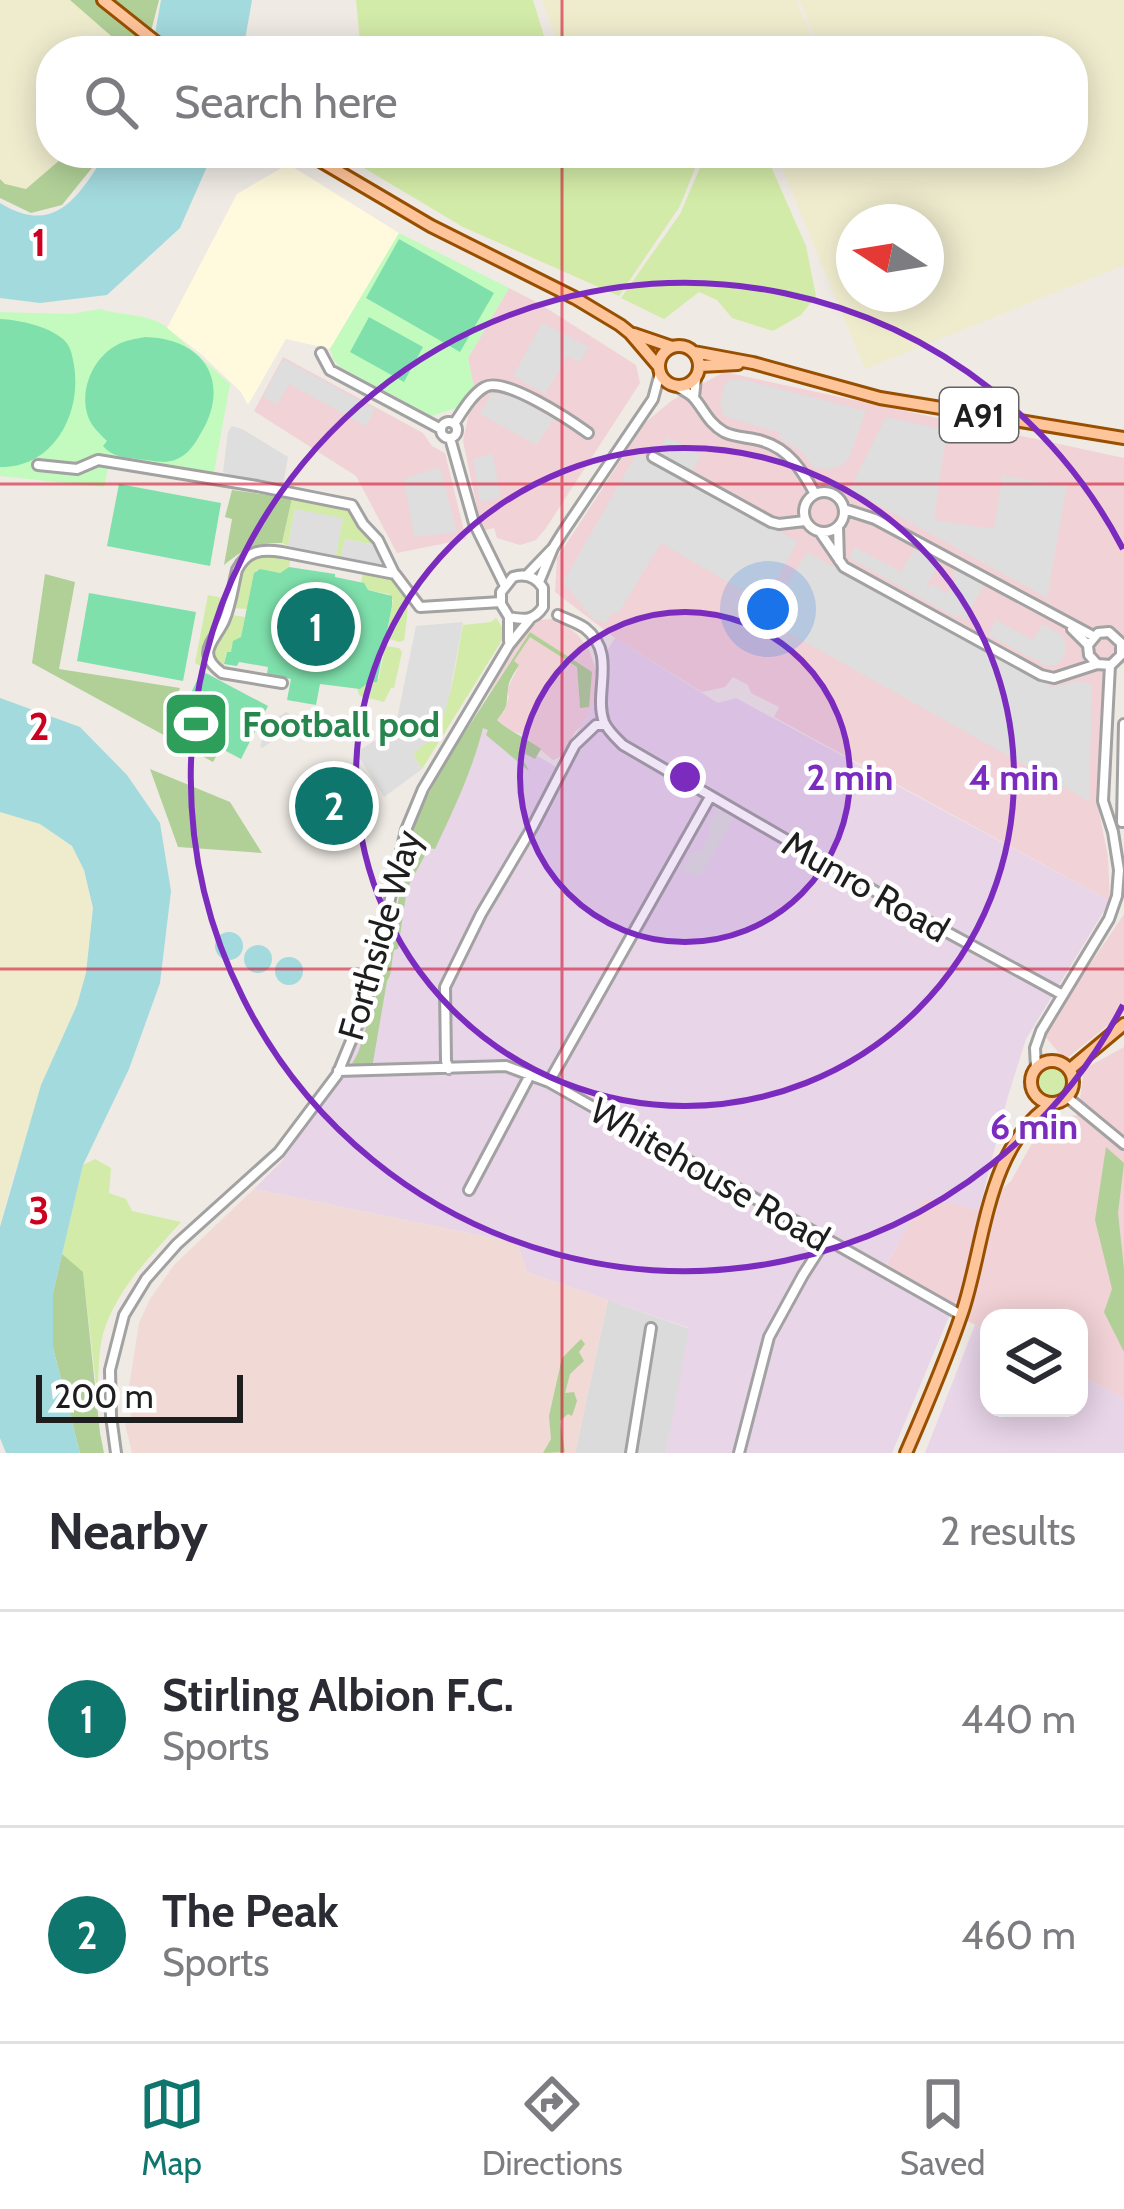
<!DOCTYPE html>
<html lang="en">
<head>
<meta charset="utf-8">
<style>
	body { margin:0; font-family:Cabin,sans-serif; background:#f2f2f3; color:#2b2b33 }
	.controls { position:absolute; right:36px; bottom:36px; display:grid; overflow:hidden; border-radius:24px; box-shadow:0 6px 30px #0003 }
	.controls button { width:108px; height:108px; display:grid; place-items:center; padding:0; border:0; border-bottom:3px solid #e1e1e2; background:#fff; color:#2b2b33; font:60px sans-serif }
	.compass { position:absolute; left:836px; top:204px; width:108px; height:108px; border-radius:50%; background:#fff; box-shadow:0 6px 30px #0003; rotate:282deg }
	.scale { position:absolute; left:36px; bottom:30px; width:207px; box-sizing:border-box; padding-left:12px; border:6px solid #1e1e1e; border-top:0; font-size:33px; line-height:42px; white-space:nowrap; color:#1e1e1e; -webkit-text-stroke:9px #fff; paint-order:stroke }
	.you { position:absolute; left:768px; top:609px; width:42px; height:42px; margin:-30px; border:9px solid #fff; border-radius:50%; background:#1a73e8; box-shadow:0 0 0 18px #1a73e833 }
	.badge { display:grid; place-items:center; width:78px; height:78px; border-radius:50%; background:#0f766e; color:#fff; font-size:39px; font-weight:700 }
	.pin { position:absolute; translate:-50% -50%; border:6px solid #fff; box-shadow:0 3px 12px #0006 }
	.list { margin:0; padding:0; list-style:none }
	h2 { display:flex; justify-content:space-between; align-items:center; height:156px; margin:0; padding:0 48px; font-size:51px }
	h2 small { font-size:39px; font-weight:400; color:#7c7c81 }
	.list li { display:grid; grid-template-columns:78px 1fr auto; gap:36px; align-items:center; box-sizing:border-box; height:216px; padding:0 48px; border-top:3px solid #e1e1e2 }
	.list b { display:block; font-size:45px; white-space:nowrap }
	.list p { margin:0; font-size:39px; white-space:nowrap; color:#7c7c81 }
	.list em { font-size:39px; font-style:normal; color:#7c7c81 }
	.icon { flex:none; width:66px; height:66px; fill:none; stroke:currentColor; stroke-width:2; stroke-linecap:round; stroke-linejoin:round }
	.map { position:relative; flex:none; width:1124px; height:1453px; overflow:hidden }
	.search { position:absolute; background:#fff; box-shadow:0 6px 30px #0003; left:36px; right:36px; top:36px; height:132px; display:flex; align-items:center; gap:30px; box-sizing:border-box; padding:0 42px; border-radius:48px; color:#7c7c81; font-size:45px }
	.sheet { height:588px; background:#fff }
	nav { display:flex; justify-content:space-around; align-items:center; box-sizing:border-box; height:168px; border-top:3px solid #e1e1e2; background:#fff; font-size:33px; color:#7c7c81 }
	nav a { display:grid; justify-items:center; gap:6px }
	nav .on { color:#0f766e }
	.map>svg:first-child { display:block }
	.residential { fill:#dcdbdb }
	.commercial { fill:#f1d2d6 }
	.industrial { fill:#e8d5e8 }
	.education { fill:#fffadd }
	.military { fill:#f1dad6 }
	.farmland { fill:#efecce; fill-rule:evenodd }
	.grass { fill:#d3eba8 }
	.forest { fill:#b0d097 }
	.park { fill:#c3fbbf }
	.pitch { fill:#7fe0ac }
	.parking { fill:#dedede }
	.water { fill:#a3dade }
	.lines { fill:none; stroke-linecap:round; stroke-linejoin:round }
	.minor-casing { stroke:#a2a2a2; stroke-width:14 }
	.major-casing { stroke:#984f00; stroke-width:16 }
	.minor { stroke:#fff; stroke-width:8 }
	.major { stroke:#fec49a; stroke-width:10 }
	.grid { fill:none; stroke:#cc001f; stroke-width:3; stroke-opacity:0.55 }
	.ring { fill:none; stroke:#7b2cbf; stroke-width:6 }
	.labels { text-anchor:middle; stroke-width:9; stroke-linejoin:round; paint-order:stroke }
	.shield { fill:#fff; stroke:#626262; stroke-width:3 }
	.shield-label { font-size:33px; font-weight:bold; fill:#1e1e1e }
	.leisure-label { font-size:36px; font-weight:bold; fill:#27864d; stroke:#fff; text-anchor:start }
	.street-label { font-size:36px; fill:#1e1e1e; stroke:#fff }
	.grid-label { font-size:39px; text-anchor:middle; font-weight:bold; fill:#cc001f; stroke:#fff; stroke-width:9; stroke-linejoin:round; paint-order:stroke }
	.centre { fill:#7b2cbf; stroke:#fff; stroke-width:6 }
	.ring-label { font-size:36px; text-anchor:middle; font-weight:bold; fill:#7b2cbf; stroke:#fff; stroke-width:9; stroke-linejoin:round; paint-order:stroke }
</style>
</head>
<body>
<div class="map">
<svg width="1124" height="1453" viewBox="0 0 1124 1453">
	<rect width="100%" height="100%" fill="#efeae4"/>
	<path class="residential" d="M608,1300L690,1329L666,1453H575Z"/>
	<path class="commercial" d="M509,288L540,304L636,365L640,383L546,528L536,540L520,545L497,538L494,528L482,531L463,441L474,389L468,358Z
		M283,357L423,433L432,446L445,453L466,539L397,553L356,476L254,411Z
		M724,372L1124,458V664L1103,662L1098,807L1108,857L1110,901L774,717L779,707L751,693L748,685L733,677L725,687L702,692L615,638L555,592L557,558L645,423L671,401Z
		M551,619L560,622L577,634L589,650L596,670L595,712L575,732L562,756L553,760L523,735L508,729L497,720L504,712L509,697L507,689L519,666L513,662L530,636L577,667L580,707L591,672L530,632L488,696L511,647L540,620Z
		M1124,914V1012L1065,1060L1043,1034Z
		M1124,1047V1399L1079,1374V1318H989V1332L880,1276L924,1197L979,1210L1011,1181L1045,1120L1078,1115L1084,1069Z"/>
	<path class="industrial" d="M615,638L718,703L736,698L1110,901L1026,1039L1008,1096L979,1210L924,1198L880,1275L950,1314L892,1453H666L689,1328L527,1272L517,1243L254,1189L281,1162L346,1070L386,959L414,827L479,722L558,768L610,672L608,649Z
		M975,1325L989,1332V1408H1079V1374L1124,1399V1453H925Z"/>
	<path class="education" d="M288,164L399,233L330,349L286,339L248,405L241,392L201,354L167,328L237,194Z"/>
	<path class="military" d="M254,1189L517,1243L527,1272L608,1300L575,1453H132L125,1424L132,1418L130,1415L133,1410L126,1406L139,1323L150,1299L175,1264Z"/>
	<path class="farmland" d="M0,0H70L119,43L116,51H51V153H68L26,189L5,184L0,179Z
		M542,0H796L818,51H569L558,44Z
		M799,0H1124V265L865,369L776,153H1073V51H821ZM854,222H926V294H854Z
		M0,812L40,824L72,846L84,870L93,908L86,973L77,1005L58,1047L10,1186L0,1227Z"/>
	<path class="grass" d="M356,0H533L547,46L551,51H361Z
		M339,153H701L680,206L619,296L463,227Z
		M765,153L806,246L816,296L801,315L773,331L732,318L717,300L699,292L664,319L621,298L680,214L706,154Z
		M292,498L347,508L362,532L374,545L345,539L341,557L336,555L342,519L295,509L288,546L282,543Z
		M264,551L291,555L289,567L280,573L256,570L247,609L233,608L242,567Z
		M364,570C411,582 411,595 404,640L400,642L386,638L393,600L388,594L368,590L361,582Z
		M208,595L223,598L227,605L208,658L224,675L223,677L195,663Z
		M232,615L245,617L241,637L231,653H226L224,665L230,667L229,670L215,663L212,643Z
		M496,618L504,630V637L422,769L413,754C453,721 453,673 463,625L491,622Z
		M385,646L399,648L402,652L394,688H391L384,702L360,696L357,689L368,683H373L379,678Z
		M1038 1083a14 14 0 1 1 28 0a14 14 0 1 1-28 0Z
		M95,1159L111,1168L109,1193L126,1199L132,1211L181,1222C151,1256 116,1289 103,1334C98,1353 99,1374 97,1393L83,1273L62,1254L83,1165Z"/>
	<path class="forest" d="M70,0H159L146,51H116L118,42Z
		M68,153H104L62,205L31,213L0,198V179L5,184L26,189Z
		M232,490L292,498L282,543C257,542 244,549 224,565L232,519L225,517Z
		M45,574L75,582L59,669L180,688L165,726L218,753L213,762L32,663Z
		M530,632L592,672L589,707L580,708L577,667L530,637L514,661L519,665C515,672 508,681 508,689C506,704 509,706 497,720C510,732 527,738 541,749L535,759L518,750L529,771L486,735L488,730L483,728C472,771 454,809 435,849L429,848L407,888L398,949L394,950C391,960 393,973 387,981L372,1068L350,1067L358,1053L383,973L415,820L443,766Z
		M150,769L230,802L262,853L178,847Z
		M1106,1147L1124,1163L1118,1213L1124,1269V1352L1104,1312L1112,1289L1095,1220Z
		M62,1254L83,1272L100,1433L104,1453H80L53,1348V1293Z
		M581,1339L585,1344L579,1352L584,1361L570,1374L565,1393L574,1392L577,1401L572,1416L568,1414L560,1421L565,1452L543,1453L551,1439L549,1416L562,1358Z"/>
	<path class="park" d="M399,233L509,288L468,358L474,389L456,408L431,416L340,367L333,359L330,349Z
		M100,309C122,316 144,313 164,325L230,384L212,483L108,468L104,487L0,476V312L70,314Z"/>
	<path class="pitch" d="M399,239L494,293L460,352L366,298Z
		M369,317L423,347L404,382L350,352Z
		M0,319C19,320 48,326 63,339C71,346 72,355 74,365C82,413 54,468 0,467Z
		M145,337C203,338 232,381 201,433C195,444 188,455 175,460C164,464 149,460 137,459C123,457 113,457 103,446L107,441C100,434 93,428 89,419C78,393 92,358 117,345C125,340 136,339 145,337Z
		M119,484L221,503L210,566L107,546Z
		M289,567L335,574V577L364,583L368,590L392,596V606L377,682L368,683L360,689L320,684L316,705L287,700L291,679L267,674L268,667L239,662L237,666L224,664L227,652H231L233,641L241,637L254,573L260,569L280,573Z
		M89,593L196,612L183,681L77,661Z
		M202,671L268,706L241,759L175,724Z"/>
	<path class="parking" d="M542,323L589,347L580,362L567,356L545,394L513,376Z
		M283,359L375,409L366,426L289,384L277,405L263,397Z
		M740,379L866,411L849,458L841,466L829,469L814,468L801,451L779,438L780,433L724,416L720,404L724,385L730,380Z
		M491,394L510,395L554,419L536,445L480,414Z
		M886,417L950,431L944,449L934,520L994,529L1002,476L1067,485L1047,598L850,489Z
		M232,426L242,429L288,457L283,486L239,478L223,472L228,432Z
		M667,437L701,455L692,472L658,454Z
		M492,453L501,497L480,502L473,459Z
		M637,453L798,542L762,602L661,543L618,614L613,612L605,623L594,620L563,582Z
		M440,467L457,532L414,537L404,479Z
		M295,509L343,518L336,555L288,546Z
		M345,539L374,545L382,558L380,564L341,557Z
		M855,547L901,572L914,549L939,563L926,587L928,588L931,584L945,592V597L956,579L952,576L956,569L984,585L964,621L959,614L957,618L849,558Z
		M807,552L1052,687L1080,681L1092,685L1089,801L766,620Z
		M996,620L1033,640L1042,624L1062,635L1066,647L1064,657L1056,665H1045L988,635Z
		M463,622L448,702L441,723L431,739L413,754L422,769L384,797L356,752L395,729L416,626Z
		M286,712L304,721L262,748L260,745L270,723Z
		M719,808L734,817L699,878L682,869L693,850L699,853L712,831L707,827Z"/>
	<path class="water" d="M161,0H252L243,51H152Z
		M106,153H213L180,228L107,295L40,303L0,298V203C55,237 79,196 106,153Z
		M0,698L80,727L127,775L160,823L171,891L160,983L129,1069L83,1165L53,1293V1348L80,1453H6L0,1438V1227L41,1085L77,1005L86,973L93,908L84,870L72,846L40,824L0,812Z
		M215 946a14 14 0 1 1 28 0a14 14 0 1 1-28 0Z
		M244 959a14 14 0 1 1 28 0a14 14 0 1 1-28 0Z
		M275 971a14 14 0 1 1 28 0a14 14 0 1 1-28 0Z"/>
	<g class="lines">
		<g class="minor-casing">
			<path id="minor" d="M321,353L330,370L441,429
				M676,386C682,390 688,392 693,397C704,409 708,423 724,432C736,438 750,437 762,441C789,449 802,470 815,494
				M694,397L696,378
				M441 430a8 8 0 1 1 16 0a8 8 0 1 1-16 0Z
				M454,424C462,412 472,394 485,387C504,376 570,420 588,433
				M450,438L474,523L504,584
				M653,457L771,522L779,524L805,521
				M38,465L77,469L98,460L257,486L352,505L363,524L378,540L394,573
				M804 512a20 20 0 1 1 40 0a20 20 0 1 1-40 0Z
				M844,509L875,519L1093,636
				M838,527L839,560
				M820,532L844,567L1041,675L1054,678L1097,664
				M527,575L551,550
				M539,582L553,548L563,532L653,399L660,373
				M558,615C566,619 578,623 585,628C618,654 593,692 604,722C608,731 616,738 623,745L921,918L1061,994
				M509,617C524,620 534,621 543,607V588C536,577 526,573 513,577L501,592V604L509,617V641
				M1072,629L1088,645L1089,655L1097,664L1111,665L1121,655V643L1109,632L1098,633L1088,645
				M282,683L222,673C195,653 214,642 224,621C231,605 233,586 237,570C247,550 262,549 282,552L395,574L420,607L501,602
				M1122,822L1124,724
				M449,1069L446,1061L445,987L481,914L533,826L575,745L596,725H605
				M1036,1069L1035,1048L1041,1031L1109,919L1117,896L1119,870L1113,832L1103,801L1110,665
				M338,1071L506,1066L549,1082L961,1315
				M549,1082L710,797
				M1067,1097L1124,1144
				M469,1190L530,1075
				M116,1453L111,1416L110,1370L124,1315L146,1279L177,1244L279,1152L337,1075L365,1007L406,830L423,789L509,645L530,619
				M631,1453L651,1328
				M739,1453L769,1337L803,1275L819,1250L829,1242"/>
		</g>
		<g class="major-casing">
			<path id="major" d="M103,0L167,51
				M307,153L431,226L575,298L620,325L630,333L659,367
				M634,334L672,347
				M659 366a20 20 0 1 1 40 0a20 20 0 1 1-40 0Z
				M694,352L753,363L880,398L1124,438
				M700,366L738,364
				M1031 1082a21 21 0 1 1 42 0a21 21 0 1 1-42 0Z
				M1069,1070L1124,1024
				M906,1453C926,1407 946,1360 962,1313C985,1245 986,1145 1053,1103"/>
		</g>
		<use href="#minor" class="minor"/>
		<use href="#major" class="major"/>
	</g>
	<path class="grid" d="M562,0V51M562,153V1453M0,484H1124M0,969H1124"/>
	<circle cx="685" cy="777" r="165" fill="#7b2cbf" fill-opacity=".12"/>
	<g class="ring">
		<circle cx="685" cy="777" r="165"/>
		<circle cx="685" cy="777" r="329"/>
		<path d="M1123 1005A494 494 0 1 1 1123 549"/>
	</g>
	<defs>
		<g id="stadium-square" transform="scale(3.45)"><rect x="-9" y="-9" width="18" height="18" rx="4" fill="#2e9e5b" stroke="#fff"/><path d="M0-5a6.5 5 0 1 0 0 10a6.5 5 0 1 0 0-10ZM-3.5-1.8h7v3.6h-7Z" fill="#fff"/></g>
	</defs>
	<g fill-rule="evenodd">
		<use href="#stadium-square" x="196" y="724"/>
	</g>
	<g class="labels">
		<rect class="shield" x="940" y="388" width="78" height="54" rx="9"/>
		<g class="shield-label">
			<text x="979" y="427">A91</text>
		</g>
		<g class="leisure-label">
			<text x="242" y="737">Football pod</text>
		</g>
		<g class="street-label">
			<text transform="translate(866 886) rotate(30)" y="13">Munro Road</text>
			<text transform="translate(379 935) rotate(-74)" y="13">Forthside Way</text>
			<text transform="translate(710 1174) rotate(30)" y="13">Whitehouse Road</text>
		</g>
	</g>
	<g class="grid-label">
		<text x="39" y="256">1</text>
		<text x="39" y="740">2</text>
		<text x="39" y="1224">3</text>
	</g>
	<circle cx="685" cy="777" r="18" class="centre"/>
	<g class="ring-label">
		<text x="850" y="790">2 min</text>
		<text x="1014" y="790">4 min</text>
		<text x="1034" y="1139">6 min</text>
	</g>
</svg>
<div class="controls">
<button><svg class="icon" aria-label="layers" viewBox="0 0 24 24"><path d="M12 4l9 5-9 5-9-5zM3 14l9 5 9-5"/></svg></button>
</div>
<svg class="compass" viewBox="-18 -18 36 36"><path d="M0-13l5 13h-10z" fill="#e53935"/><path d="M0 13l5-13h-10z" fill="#7c7c81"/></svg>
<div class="scale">200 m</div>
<div class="you"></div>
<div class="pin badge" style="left:316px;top:627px">1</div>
<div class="pin badge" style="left:334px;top:806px">2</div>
<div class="search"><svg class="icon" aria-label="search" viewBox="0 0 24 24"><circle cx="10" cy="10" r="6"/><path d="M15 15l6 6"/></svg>Search here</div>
</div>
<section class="sheet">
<h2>Nearby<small>2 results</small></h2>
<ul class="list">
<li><span class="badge">1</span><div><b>Stirling Albion F.C.</b><p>Sports</p></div><em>440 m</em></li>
<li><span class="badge">2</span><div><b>The Peak</b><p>Sports</p></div><em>460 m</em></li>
</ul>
</section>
<nav>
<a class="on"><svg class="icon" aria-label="map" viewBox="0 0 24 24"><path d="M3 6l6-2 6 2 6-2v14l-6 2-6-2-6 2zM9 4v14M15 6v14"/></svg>Map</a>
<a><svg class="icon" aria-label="directions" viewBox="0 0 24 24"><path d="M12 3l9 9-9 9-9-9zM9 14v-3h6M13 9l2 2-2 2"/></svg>Directions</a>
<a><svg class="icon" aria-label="saved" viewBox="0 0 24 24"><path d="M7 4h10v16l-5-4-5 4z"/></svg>Saved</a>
</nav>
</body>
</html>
